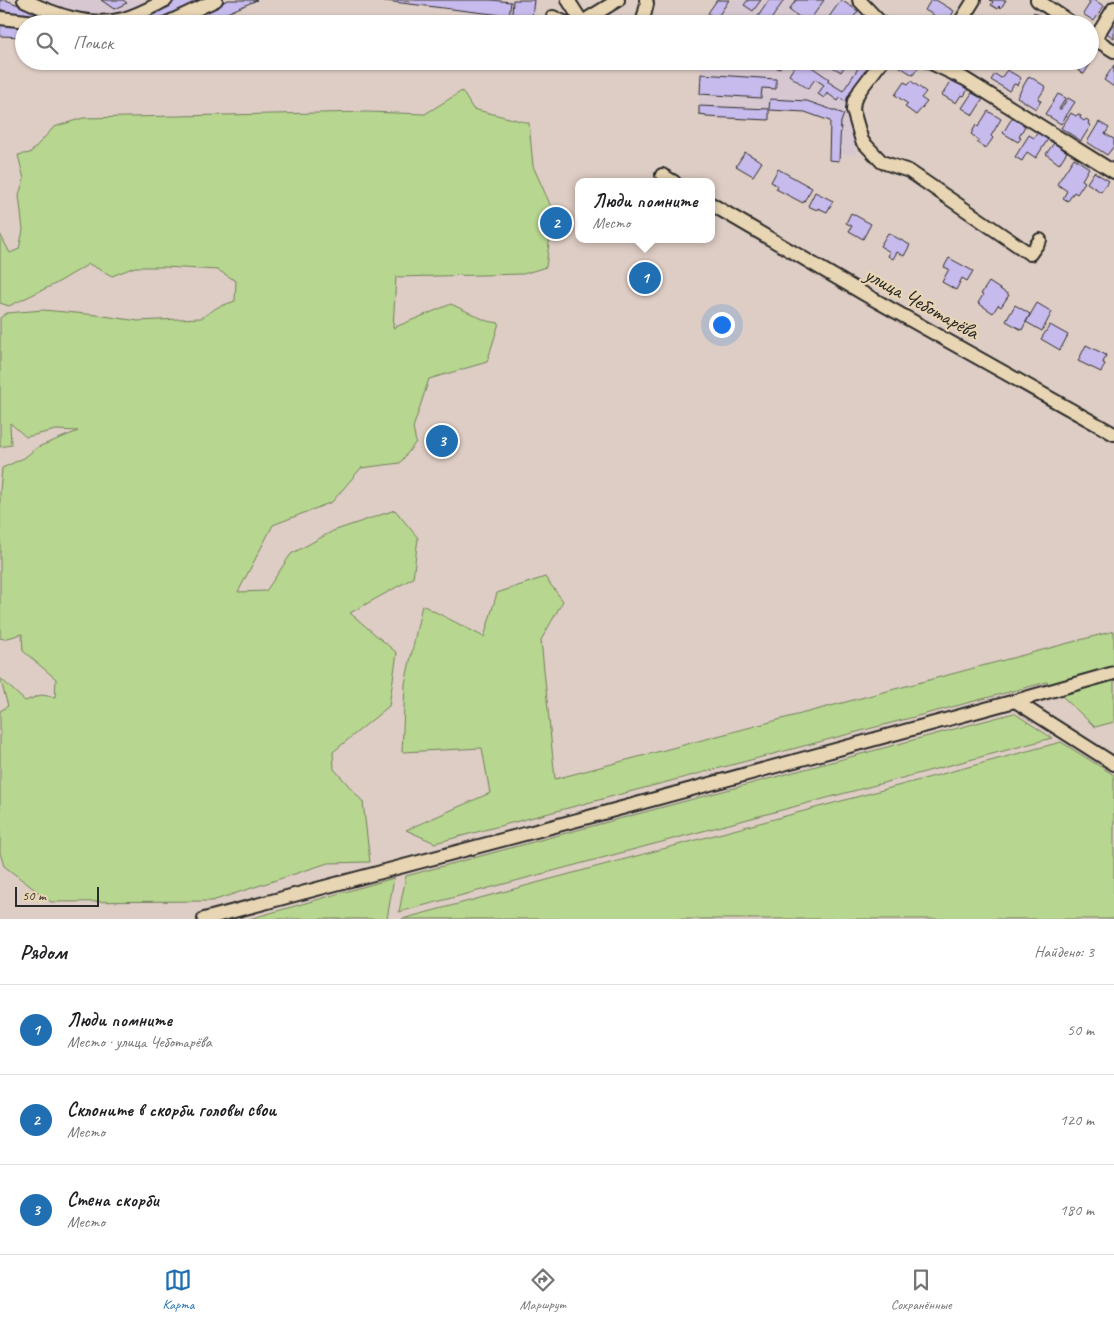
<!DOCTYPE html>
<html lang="ru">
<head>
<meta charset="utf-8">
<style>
	body { margin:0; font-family:Caveat,sans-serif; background:#f6f6f6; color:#202124 }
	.scale { position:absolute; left:15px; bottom:12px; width:84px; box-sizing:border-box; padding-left:5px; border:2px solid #2b2b2b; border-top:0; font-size:14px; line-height:18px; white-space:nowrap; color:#2b2b2b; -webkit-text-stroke:4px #e8d5b3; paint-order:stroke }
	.you { position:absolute; left:721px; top:324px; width:18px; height:18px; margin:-12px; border:4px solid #fff; border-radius:50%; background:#1a73e8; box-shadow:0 0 0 8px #1a73e833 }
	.badge { display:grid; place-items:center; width:32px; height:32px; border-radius:50%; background:#1f6fb2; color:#fff; font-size:16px; font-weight:700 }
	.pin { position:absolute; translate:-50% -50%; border:2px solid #fff; box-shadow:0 1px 5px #0006 }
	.popup { position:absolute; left:575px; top:178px; width:140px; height:65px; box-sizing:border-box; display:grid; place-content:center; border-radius:10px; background:#fff; filter:drop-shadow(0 1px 4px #0005); font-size:16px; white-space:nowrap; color:#757577 }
	.popup b { font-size:19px; color:#202124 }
	.popup::after { content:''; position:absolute; left:50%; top:100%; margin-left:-10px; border:10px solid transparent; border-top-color:#fff }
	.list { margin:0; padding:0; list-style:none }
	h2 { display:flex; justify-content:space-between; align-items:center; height:65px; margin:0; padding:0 20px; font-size:21px }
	h2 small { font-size:16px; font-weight:400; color:#757577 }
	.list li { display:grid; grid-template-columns:32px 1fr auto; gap:15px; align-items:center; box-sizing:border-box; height:90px; padding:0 20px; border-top:1px solid #e0e0e0 }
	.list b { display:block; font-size:19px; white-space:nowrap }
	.list p { margin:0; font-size:16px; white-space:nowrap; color:#757577 }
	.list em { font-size:16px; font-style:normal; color:#757577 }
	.icon { flex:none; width:28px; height:28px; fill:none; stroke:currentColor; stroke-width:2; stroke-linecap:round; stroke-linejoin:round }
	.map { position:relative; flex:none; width:1114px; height:919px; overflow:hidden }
	.search { position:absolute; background:#fff; box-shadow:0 1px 4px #0004; left:15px; right:15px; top:15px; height:55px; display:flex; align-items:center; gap:12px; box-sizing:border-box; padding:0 18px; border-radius:28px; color:#757577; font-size:19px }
	.sheet { height:335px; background:#fff }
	nav { display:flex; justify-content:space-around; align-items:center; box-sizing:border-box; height:70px; border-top:1px solid #e0e0e0; background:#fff; font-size:14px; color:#757577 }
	nav a { display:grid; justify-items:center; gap:2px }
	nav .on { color:#1f6fb2 }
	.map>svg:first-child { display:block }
	.built { fill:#d7c7d0 }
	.green { fill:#b7d68f; stroke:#71805d }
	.building { fill:#c7baec; stroke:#2b2b2b }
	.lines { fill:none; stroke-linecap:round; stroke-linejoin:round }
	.minor-casing { stroke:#2b2b2b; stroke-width:16 }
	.minor { stroke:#e8d5b3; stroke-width:12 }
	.labels { text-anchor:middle; stroke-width:4.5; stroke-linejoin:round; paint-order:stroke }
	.street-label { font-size:21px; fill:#2b2b2b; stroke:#e8d5b3 }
</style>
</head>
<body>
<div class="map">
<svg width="1114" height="919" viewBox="0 0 1114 919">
	<rect width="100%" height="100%" fill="#decdc4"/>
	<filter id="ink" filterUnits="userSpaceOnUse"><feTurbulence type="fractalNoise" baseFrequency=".02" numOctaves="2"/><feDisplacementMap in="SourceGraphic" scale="10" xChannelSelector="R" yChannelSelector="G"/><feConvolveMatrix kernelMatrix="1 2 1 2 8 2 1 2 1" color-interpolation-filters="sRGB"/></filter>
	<g filter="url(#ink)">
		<path class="built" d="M41,0H152L135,11L91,17L53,7Z
			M386,0H537L536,23Z
			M717,0H842L878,24H712L716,19L708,13Z
			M700,61H876L848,103L855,127V155L840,154L839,161L829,160L830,121L805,112L770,110L769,120L706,117V115L699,114L701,74Z"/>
		<path class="green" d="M462,91L473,109L529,123L533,166L553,211L546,267L523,274L396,277L393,328L451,304L487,321L499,323L487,362L429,379L413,428L416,442L400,463L361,468L332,502L273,525L238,592L266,591L291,554L333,531L395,510L418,538L413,578L350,613L397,653L389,706L333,752L334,769L363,802L370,862L328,863L212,901L51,902L4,866L0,853V711L8,706L0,678L25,701L41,695L55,697L56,679L23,651L22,634L4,639L0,638V491L2,468L24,458L38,447L78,431L56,430L26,437L10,423L11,445L0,447V318L7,313L43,310L97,315L138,321L201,318L218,307L235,301L236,281L218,270L164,267H135L112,276L89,264L57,283L9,306L0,303V234L10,253L19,249L23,230L19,195L24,179L18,155L30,153L54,127L83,118L367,112L425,114Z
			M545,577L563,601L541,640L555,779L1114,631V722L1095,727L1047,682L435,843L406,830L490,793L482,748L402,752L405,684L422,605L484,637L497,593Z
			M1014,713L1052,738L399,912L406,876Z
			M1061,742L1114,775V919H402Z
			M394,878L387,919H249Z"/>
		<path class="building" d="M0,0H6L36,12L34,17L24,13L22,17L0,9Z
			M101,0H123L127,3L114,9Z
			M177,0H201L146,24L142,15Z
			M228,0H257L202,24H176Z
			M377,0H491L511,2L509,16Z
			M513,0H534L532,17L512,15Z
			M717,0H729L717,18L724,24H712L716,19L708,13Z
			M748,0H761L753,11L744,5Z
			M769,0H784L768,24H753Z
			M796,0H824L808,23L789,10Z
			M841,0L858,11L849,24H824Z
			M931,0H936L954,11L947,23L925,10Z
			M990,0H1006L1001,8L999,6L998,9L991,5L993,2Z
			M1088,0H1094L1104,6L1094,21L1083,14L1090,3Z
			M1034,12L1049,22L1051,19L1057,23L1027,24Z
			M931,16L943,24H926Z
			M971,17L979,22L981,20L987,24H967Z
			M1114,18V38L1105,32Z
			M0,25L24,26V37L0,36Z
			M767,61H785L779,69Z
			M798,61H803L829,79L827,81L843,91L863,61H876L848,103L840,98L838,101L827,93L824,98L818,94L824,85L815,79L808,89L789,75Z
			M835,61H848L841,72L831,66Z
			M899,61H912L919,66L913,75L897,65Z
			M1073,61H1087L1090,64L1084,74L1070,65Z
			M1114,65V87L1104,80Z
			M1007,70L1021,78L1017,85L1014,84L1009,91L991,80L995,74L1001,78Z
			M701,74L776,79V89L762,88L761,98L700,94Z
			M1029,76L1046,87L1038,99L1041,101L1036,109L1017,97Z
			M952,80L968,89L964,96L961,95L956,103L942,95Z
			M911,81L926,92L921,98L927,102L916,115L905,107L908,104L895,95L904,82L908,84Z
			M972,93L983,99L973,115L962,108Z
			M1058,94L1066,98L1059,109H1061L1068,98L1075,102L1061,124L1045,114Z
			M770,99L807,101L844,114L841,122L839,161L829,160L830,121L805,112L769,110V120L706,117V115L699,114V106L769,109Z
			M988,111L1001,119L991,136L993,138L986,148L977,143L979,140L971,134L976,125L978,127Z
			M1071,113L1076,116L1078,114L1081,116L1080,118L1084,121L1086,119L1089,121L1088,124L1091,125L1081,141L1061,128Z
			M1012,118L1025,126L1019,137L1021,138L1018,142L1003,133Z
			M1099,122L1109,128L1105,134L1114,139V146L1107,155L1087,142Z
			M1038,132L1048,139L1036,158L1027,152L1022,161L1015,157L1029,135L1034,138Z
			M1054,143L1067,152L1059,164L1046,154Z
			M745,152L762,162L753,176L736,166Z
			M1074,158L1089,168L1082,180L1085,182L1077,194L1074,192L1068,201L1063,198L1067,191L1057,184Z
			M778,169L812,188L803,203L776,189L778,186L771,182Z
			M1094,172L1109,181L1101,192L1087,183Z
			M815,192L833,201L827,212L818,208L817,210L808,206Z
			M851,213L871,224L863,239L849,231L852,226L846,223Z
			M888,233L910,245L904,256L897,252L893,259L888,256L890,252L880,246Z
			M949,258L973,271L967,281L962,278L956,290L942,282L949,269L944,267Z
			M989,282L1009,295L1001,307L998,305L993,313L978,303L983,295L981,294Z
			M1037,303L1052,312L1042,331L1026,322Z
			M1015,305L1030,314L1022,330L1006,321Z
			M1050,325L1068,335L1060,350L1041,339Z
			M1086,345L1106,355L1103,363L1105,364L1101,372L1078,361Z"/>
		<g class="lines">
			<g class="minor-casing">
				<path id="minor" d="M24,0C54,14 89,28 123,19C138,15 152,7 166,0
					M568,0L582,22L618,0
					M859,0L882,24
					M1037,0L1073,24
					M553,17L568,24
					M0,18L53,24
					M165,24L216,0
					M642,24L647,4L646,0
					M959,24L974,0
					M1090,36L1114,51
					M1095,39L1114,8
					M882,61L860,90L854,101L853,110L862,141L882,162L909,171L1030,254L1040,240
					M927,61L965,79L1114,172
					M662,175L674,182
					M711,204L866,295L1114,434
					M1015,701L1114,673
					M204,919L596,815L1015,701L1114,764"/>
			</g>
			<use href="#minor" class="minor"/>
		</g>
	</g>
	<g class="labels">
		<g class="street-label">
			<text transform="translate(922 303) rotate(29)" y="7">улица Чеботарёва</text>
		</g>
	</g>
</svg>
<div class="scale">50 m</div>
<div class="you"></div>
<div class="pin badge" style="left:645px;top:278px">1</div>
<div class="popup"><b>Люди помните</b>Место</div>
<div class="pin badge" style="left:556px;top:223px">2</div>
<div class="pin badge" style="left:442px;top:441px">3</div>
<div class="search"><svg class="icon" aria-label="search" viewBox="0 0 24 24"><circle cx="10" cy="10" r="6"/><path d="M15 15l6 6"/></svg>Поиск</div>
</div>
<section class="sheet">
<h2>Рядом<small>Найдено: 3</small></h2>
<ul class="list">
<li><span class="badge">1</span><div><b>Люди помните</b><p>Место · улица Чеботарёва</p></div><em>50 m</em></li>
<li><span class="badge">2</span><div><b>Склоните в скорби головы свои</b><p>Место</p></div><em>120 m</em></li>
<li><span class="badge">3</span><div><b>Стена скорби</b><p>Место</p></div><em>180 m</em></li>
</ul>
</section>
<nav>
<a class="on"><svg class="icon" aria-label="map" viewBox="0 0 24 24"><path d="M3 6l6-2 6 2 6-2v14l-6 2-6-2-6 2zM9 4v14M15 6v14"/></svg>Карта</a>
<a><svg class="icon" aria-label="directions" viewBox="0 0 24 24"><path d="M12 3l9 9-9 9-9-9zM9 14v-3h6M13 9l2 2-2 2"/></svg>Маршрут</a>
<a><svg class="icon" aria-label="saved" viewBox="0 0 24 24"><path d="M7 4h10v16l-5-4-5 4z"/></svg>Сохранённые</a>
</nav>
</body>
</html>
